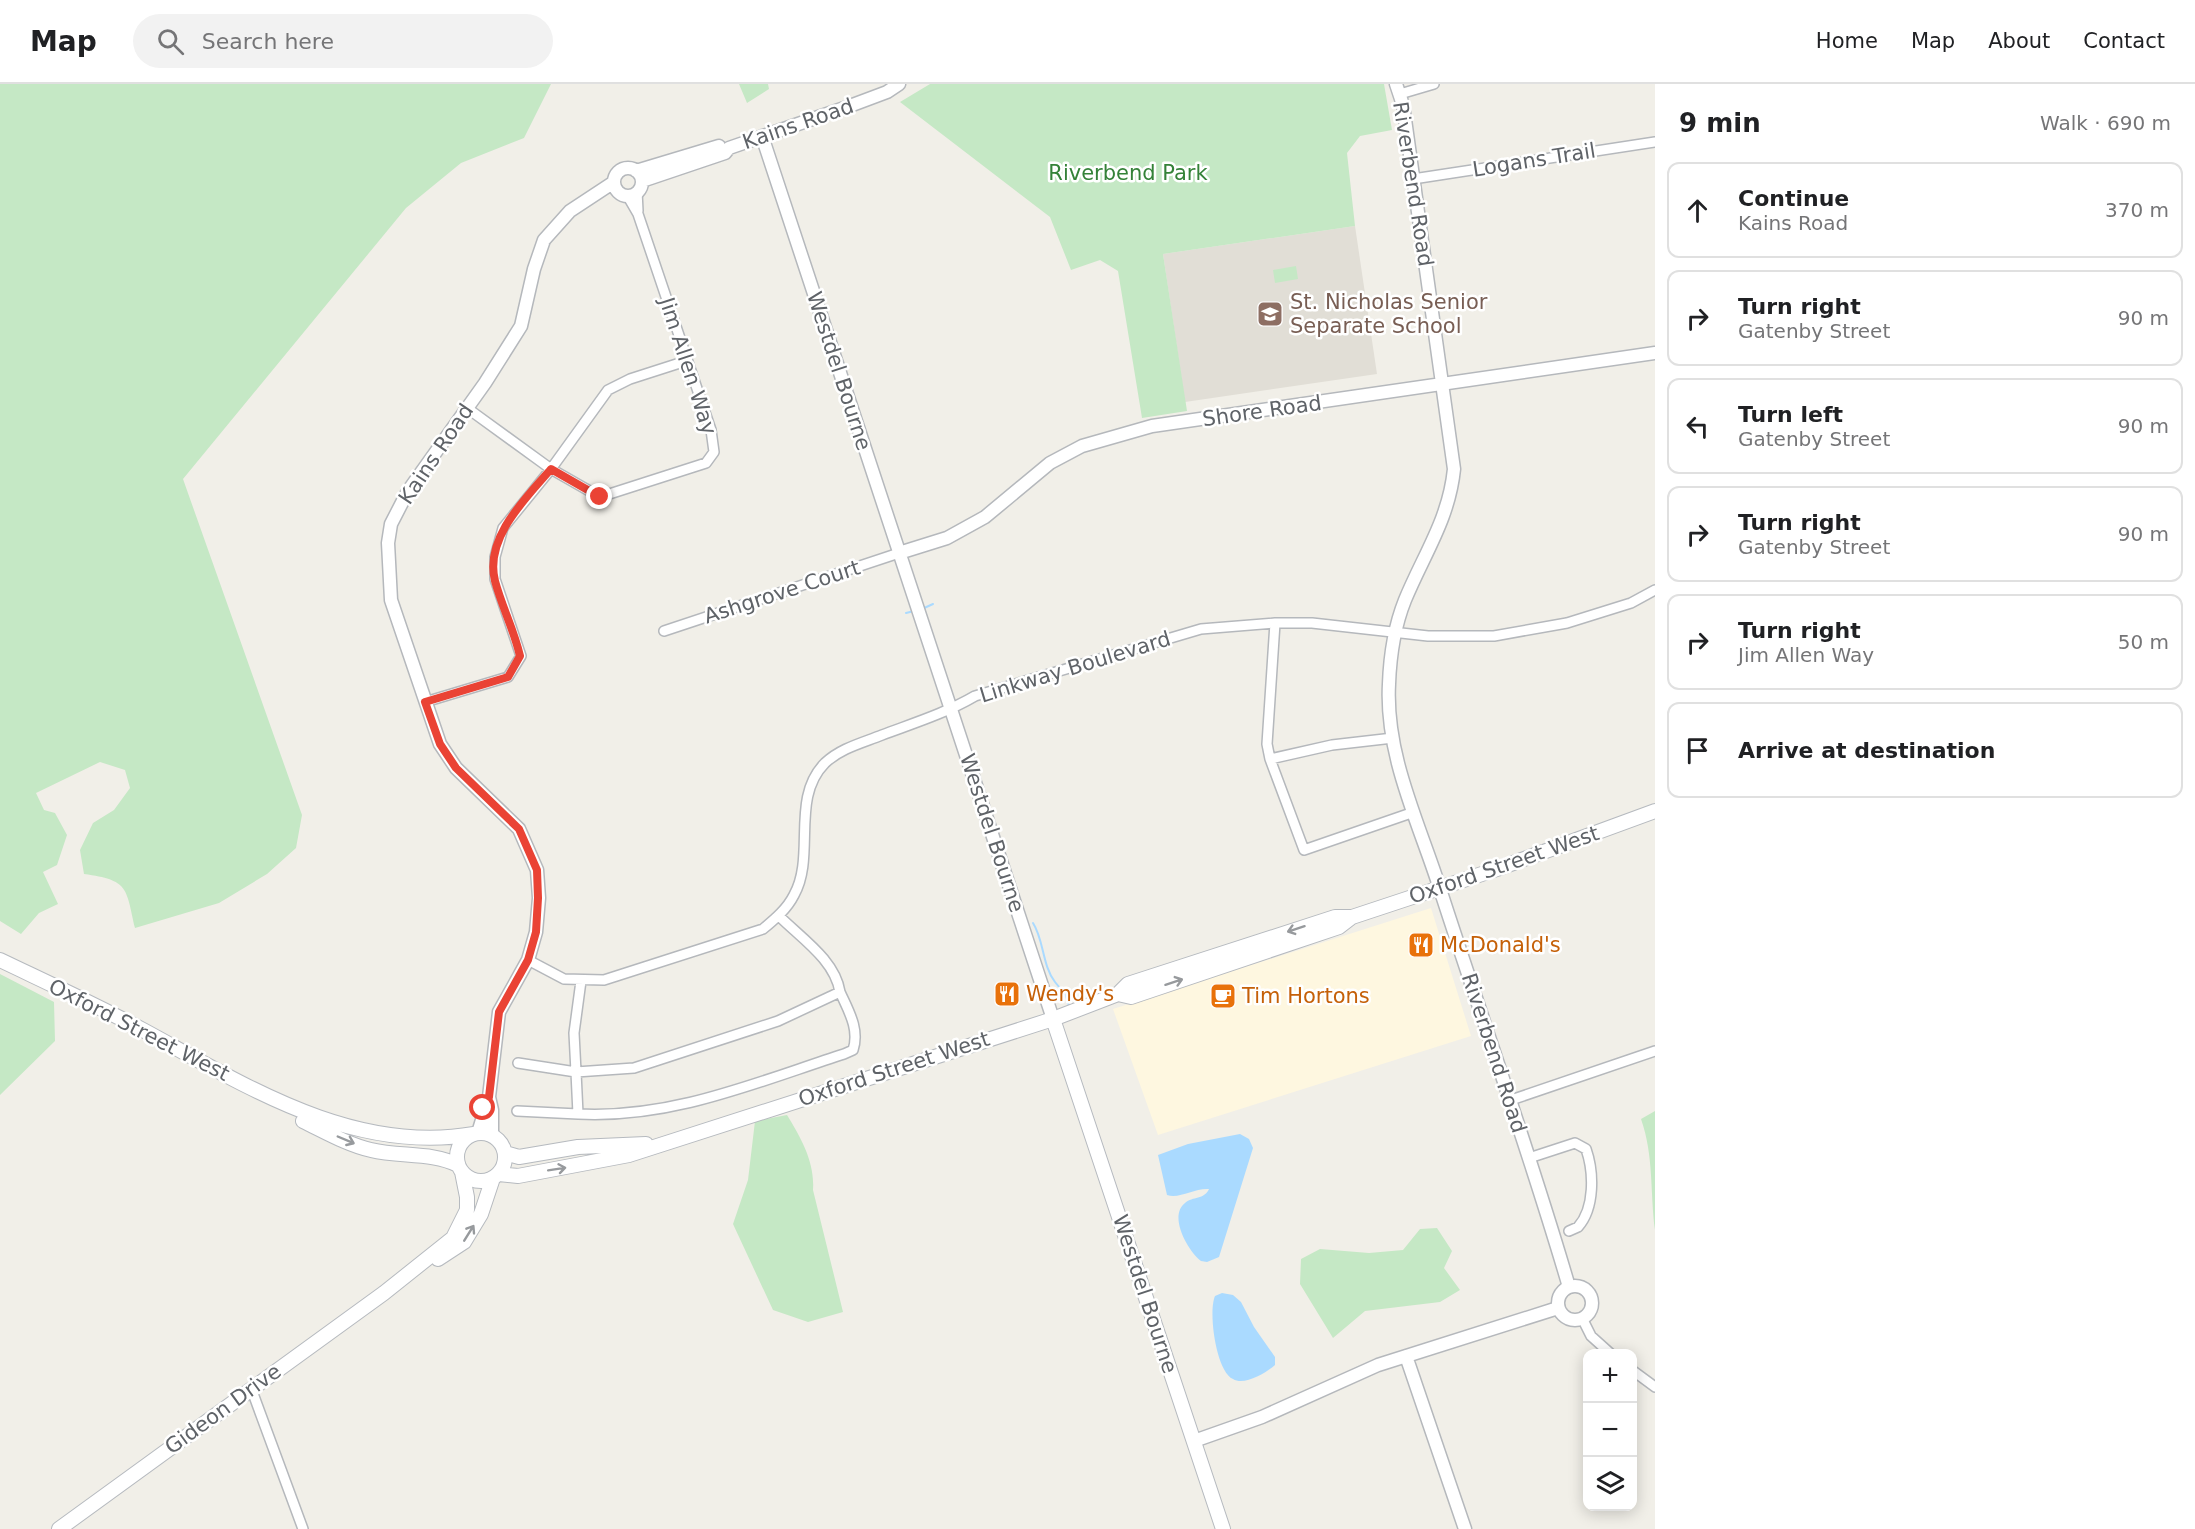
<!DOCTYPE html>
<html lang="en">
<head>
<meta charset="utf-8">
<style>
	body { margin:0; font-family:"DejaVu Sans",sans-serif; background:#f2f2f2; color:#202124 }
	.controls { position:absolute; right:18px; bottom:18px; display:grid; overflow:hidden; border-radius:12px; box-shadow:0 3px 15px #0003 }
	.controls button { width:54px; height:54px; display:grid; place-items:center; padding:0; border:0; border-bottom:2px solid #e0e0e0; background:#fff; color:#202124; font:30px sans-serif }
	.stop { position:absolute; width:18px; height:18px; margin:-14px; border:4px solid #ea4335; border-radius:50%; background:#fff }
	.stop.end { background:#ea4335; border-color:#fff; box-shadow:0 2px 6px #0008 }
	.list { margin:0; padding:0; list-style:none }
	h2 { display:flex; justify-content:space-between; align-items:center; height:78px; margin:0; padding:0 24px; font-size:26px }
	h2 small { font-size:20px; font-weight:400; color:#757577 }
	.list li { display:grid; grid-template-columns:39px 1fr auto; gap:18px; align-items:center; box-sizing:border-box; height:96px; margin:0 12px 12px; padding:0 12px; border:2px solid #e0e0e0; border-radius:12px }
	.list b { display:block; font-size:22px; white-space:nowrap }
	.list p { margin:0; font-size:20px; white-space:nowrap; color:#757577 }
	.list em { font-size:20px; font-style:normal; color:#757577 }
	.icon { flex:none; width:33px; height:33px; fill:none; stroke:currentColor; stroke-width:2; stroke-linecap:round; stroke-linejoin:round }
	.map { position:relative; flex:none; width:1655px; height:1445px; overflow:hidden }
	header { display:flex; align-items:center; gap:36px; box-sizing:border-box; height:84px; padding:0 30px; background:#fff; border-bottom:2px solid #e0e0e0 }
	header strong { font-size:28px }
	nav { display:flex; gap:33px; margin-inline-start:auto; font-size:21px }
	.search { width:420px; height:54px; background:#f2f2f2; display:flex; align-items:center; gap:15px; box-sizing:border-box; padding:0 21px; border-radius:33px; color:#757577; font-size:22px }
	main { display:flex }
	aside { flex:1; background:#fff }
	.map>svg:first-child { display:block }
	.commercial { fill:#fef7e0 }
	.education { fill:#e1ded6 }
	.green { fill:#c5e8c5 }
	.water { fill:#aadaff }
	.lines { fill:none; stroke-linecap:round; stroke-linejoin:round }
	.stream { stroke:#aadaff; stroke-width:2 }
	.minor-casing { stroke:#b5b8bc; stroke-width:12 }
	.tertiary-casing { stroke:#b5b8bc; stroke-width:15 }
	.secondary-casing { stroke:#b6babf; stroke-width:16 }
	.minor { stroke:#fff; stroke-width:9 }
	.tertiary { stroke:#fff; stroke-width:12 }
	.secondary { stroke:#fff; stroke-width:14 }
	.oneway { stroke:#979a9d }
	.route { stroke:#ea4335; stroke-width:8 }
	.labels { text-anchor:middle; stroke-width:5; stroke-linejoin:round; paint-order:stroke }
	.street-label { font-size:21px; fill:#5f6368; stroke:#fff }
	.park-label { font-size:21px; fill:#348238; stroke:#fff }
	.education-label { font-size:21px; fill:#785e54; stroke:#fff; text-anchor:start }
	.food-label { font-size:21px; fill:#c56008; stroke:#fff; text-anchor:start }
</style>
</head>
<body>
<header>
<strong>Map</strong>
<div class="search"><svg class="icon" aria-label="search" viewBox="0 0 24 24"><circle cx="10" cy="10" r="6"/><path d="M15 15l6 6"/></svg>Search here</div>
<nav><a>Home</a><a>Map</a><a>About</a><a>Contact</a></nav>
</header>
<main>
<div class="map">
<svg width="1655" height="1445" viewBox="0 0 1655 1445">
	<rect width="100%" height="100%" fill="#f1efe8"/>
	<path class="commercial" d="M1431,824L1471,952L1158,1051L1113,925Z"/>
	<path class="education" d="M1355,142L1377,290L1185,318L1163,170Z"/>
	<path class="green" d="M0,0H551L524,54L461,79L406,124L183,395L302,731L296,764L267,790L219,819L135,844C126,804 129,796 84,790L80,766L93,739L114,726L130,704L125,686L100,678L36,709L44,726L55,729L67,751L57,781L43,788L58,820L39,829L21,850L0,837Z
		M739,0H768L769,5L747,19Z
		M930,0H1384L1392,46L1360,52L1347,69L1355,142L1163,170L1187,327L1142,334L1118,187L1100,176L1071,186L1050,133L900,18Z
		M1296,182L1298,195L1275,199L1273,186Z
		M0,890L54,918L55,957L0,1011Z
		M1655,1027V1146C1650,1108 1654,1072 1641,1035Z
		M787,1031C801,1054 815,1078 813,1106L843,1228L808,1238L773,1226L733,1140L748,1096L755,1037Z
		M1437,1144L1452,1167L1444,1184L1460,1206L1440,1218L1365,1227L1333,1254L1300,1200L1301,1175L1320,1165L1369,1169L1403,1166L1420,1145Z"/>
	<path class="water" d="M1240,1050L1249,1055L1253,1064L1219,1173L1207,1178L1201,1177C1188,1167 1168,1132 1185,1119C1193,1112 1204,1116 1209,1105C1194,1104 1180,1115 1167,1111L1158,1071L1188,1060Z
		M1222,1209L1233,1211L1241,1218L1254,1243L1275,1273V1281C1266,1289 1244,1302 1233,1295C1216,1287 1208,1228 1215,1212Z"/>
	<g class="lines">
		<path class="stream" d="M922,525L933,520
			M906,529L914,527
			M1033,839C1044,856 1042,881 1055,898C1062,907 1067,910 1069,922"/>
		<g class="minor-casing">
			<path id="minor" d="M1400,10L1434,0
				M1413,95L1655,58
				M637,107L638,127
				M467,324L551,385L600,413L706,379L714,368L711,346L638,130L627,111
				M664,547L899,469
				M425,618L508,593L521,572L495,495V473L503,444L551,385L608,306L630,295L686,277
				M1393,654L1332,661L1270,675L1304,766L1414,728
				M1270,675L1267,660L1275,539
				M779,832C801,854 835,876 840,908
				M528,876L564,895L604,896L763,845C775,835 787,825 794,811C816,772 790,714 825,679C841,664 862,659 882,651C914,639 946,629 975,612L1201,545L1275,539H1312L1428,552H1494L1567,539L1631,519L1655,506
				M518,979L576,988L574,949L581,897
				M1511,1016L1655,967
				M517,1027L578,1030L576,988L634,984L778,937L840,908C848,926 860,945 853,966L844,970C757,998 672,1035 578,1030
				M1529,1074L1575,1059L1586,1065C1594,1088 1595,1124 1578,1143L1569,1147
				M1582,1234L1591,1252L1611,1270
				M1632,1286L1655,1303
				M251,1304L303,1445"/>
		</g>
		<g class="tertiary-casing">
			<path id="tertiary" d="M1396,0L1403,21L1454,385C1449,435 1424,470 1405,516C1395,541 1390,572 1389,600C1385,671 1419,739 1440,805C1483,938 1530,1069 1569,1203
				M762,52L1053,935
				M614 98a14 14 0 1 1 28 0a14 14 0 1 1-28 0Z
				M636,87L719,62
				M642,97L725,69L729,64L847,23L887,8L899,0
				M899,469L947,454L985,433L1050,379L1082,362L1152,342L1655,269
				M478,1049L489,1013
				M492,1051V1026L489,1013L499,928L528,876L536,848L539,814L537,786L519,745L456,684L440,660L391,516L388,459L391,440L408,407L485,299L521,242L534,185L544,156L570,127L614,98
				M1558 1219a17 17 0 1 1 34 0a17 17 0 1 1-34 0Z
				M1406,1272L1465,1445
				M1194,1357L1262,1333L1378,1281L1558,1224"/>
		</g>
		<g class="secondary-casing">
			<path id="secondary" d="M0,876C48,899 96,921 143,946C245,1001 352,1071 474,1050
				M1118,910L1131,913L1339,843L1352,833L1497,785L1655,727
				M1053,935L1223,1445
				M303,1037C324,1047 348,1061 371,1066C400,1073 432,1068 458,1081
				M457 1073a24 24 0 1 1 48 0a24 24 0 1 1-48 0Z
				M505,1069L519,1073L578,1063L646,1060
				M499,1090L518,1092L629,1071L1053,935L1118,910L1128,900L1335,833H1352
				M438,1175L464,1158L481,1130L493,1094
				M59,1445L384,1209L453,1154L467,1126V1113L462,1088"/>
		</g>
		<use href="#minor" class="minor"/>
		<use href="#tertiary" class="tertiary"/>
		<use href="#secondary" class="secondary"/>
	</g>
	<defs><path id="oneway-shaft" d="M-6 0H5M1.5-3L5.5 0L1.5 3" fill="none" stroke-width="1.6" stroke-linecap="round" stroke-linejoin="round" transform="scale(1.5)"/></defs>
	<g class="oneway">
		<use href="#oneway-shaft" transform="translate(1296 845) rotate(162)"/>
		<use href="#oneway-shaft" transform="translate(1174 898) rotate(-18)"/>
		<use href="#oneway-shaft" transform="translate(346 1056) rotate(23)"/>
		<use href="#oneway-shaft" transform="translate(557 1085) rotate(-9)"/>
		<use href="#oneway-shaft" transform="translate(469 1149) rotate(-58)"/>
	</g>
	<g class="lines">
		<path class="route" d="M483,1024L489,1013L499,928L528,876L536,848L538,814L537,786L519,745L456,684L440,660L425,618L508,593L520,572C514,546 502,523 495,497C484,454 526,414 551,385L600,413"/>
	</g>
	<defs>
		<g id="school-square" transform="scale(1.35)"><rect x="-9" y="-9" width="18" height="18" rx="4" fill="#8d6e63" stroke="#fff"/><path d="M0-5L7-2L0 1L-7-2ZM-4 1L0 2.5L4 1V4Q0 6-4 4Z" fill="#fff"/></g>
		<g id="restaurant-square" transform="scale(1.35)"><rect x="-9" y="-9" width="18" height="18" rx="4" fill="#e8710a" stroke="#fff"/><path d="M-5-6h1v4h1v-4h1v4h1v-4h1v5L-1.5 .5V6h-2V.5L-5-1ZM5-6V6H3V1.5H1.5Q1.5-4 5-6Z" fill="#fff"/></g>
		<g id="cafe-square" transform="scale(1.35)"><rect x="-9" y="-9" width="18" height="18" rx="4" fill="#e8710a" stroke="#fff"/><path d="M-5.5-4.5H6V0H3Q3 3.5 0 3.5H-2.5Q-5.5 3.5-5.5 0ZM3-3.2v2h1.7v-2ZM-6 4.5H4V6H-6Z" fill="#fff"/></g>
	</defs>
	<g fill-rule="evenodd">
		<use href="#school-square" x="1270" y="230"/>
		<use href="#restaurant-square" x="1421" y="861"/>
		<use href="#restaurant-square" x="1007" y="910"/>
		<use href="#cafe-square" x="1223" y="912"/>
	</g>
	<g class="labels">
		<g class="street-label">
			<text transform="translate(798 40) rotate(-19)" y="7">Kains Road</text>
			<text transform="translate(1534 76) rotate(-9)" y="7">Logans Trail</text>
			<text transform="translate(1413 100) rotate(81)" y="7">Riverbend Road</text>
			<text transform="translate(688 282) rotate(72)" y="7">Jim Allen Way</text>
			<text transform="translate(839 287) rotate(72)" y="7">Westdel Bourne</text>
			<text transform="translate(1262 327) rotate(-8)" y="7">Shore Road</text>
			<text transform="translate(436 370) rotate(-56)" y="7">Kains Road</text>
			<text transform="translate(782 508) rotate(-18)" y="7">Ashgrove Court</text>
			<text transform="translate(1075 583) rotate(-17)" y="7">Linkway Boulevard</text>
			<text transform="translate(992 749) rotate(72)" y="7">Westdel Bourne</text>
			<text transform="translate(1504 781) rotate(-19)" y="7">Oxford Street West</text>
			<text transform="translate(139 946) rotate(27)" y="7">Oxford Street West</text>
			<text transform="translate(1494 969) rotate(72)" y="7">Riverbend Road</text>
			<text transform="translate(894 985) rotate(-18)" y="7">Oxford Street West</text>
			<text transform="translate(1145 1210) rotate(72)" y="7">Westdel Bourne</text>
			<text transform="translate(223 1325) rotate(-36)" y="7">Gideon Drive</text>
		</g>
		<g class="park-label">
			<text x="1128" y="96">Riverbend Park</text>
		</g>
		<g class="education-label">
			<text x="1290" y="225">St. Nicholas Senior<tspan x="1290" dy="24">Separate School</tspan></text>
		</g>
		<g class="food-label">
			<text x="1440" y="868">McDonald's</text>
			<text x="1026" y="917">Wendy's</text>
			<text x="1242" y="919">Tim Hortons</text>
		</g>
	</g>
</svg>
<div class="controls">
<button>+</button>
<button>−</button>
<button><svg class="icon" aria-label="layers" viewBox="0 0 24 24"><path d="M12 4l9 5-9 5-9-5zM3 14l9 5 9-5"/></svg></button>
</div>
<div class="stop" style="left:483px;top:1024px"></div>
<div class="stop end" style="left:600px;top:413px"></div>
</div>
<aside>
<h2>9 min<small>Walk · 690 m</small></h2>
<ul class="list">
<li><svg class="icon" aria-label="ahead" viewBox="0 0 24 24"><path d="M12 20V5M6 11l6-6 6 6"/></svg><div><b>Continue</b><p>Kains Road</p></div><em>370 m</em></li>
<li><svg class="icon" aria-label="right" viewBox="0 0 24 24"><path d="M7 20v-9h11M14 6l5 5-5 5"/></svg><div><b>Turn right</b><p>Gatenby Street</p></div><em>90 m</em></li>
<li><svg class="icon" aria-label="left" viewBox="0 0 24 24"><path d="M17 20v-9H6M10 6l-5 5 5 5"/></svg><div><b>Turn left</b><p>Gatenby Street</p></div><em>90 m</em></li>
<li><svg class="icon" aria-label="right" viewBox="0 0 24 24"><path d="M7 20v-9h11M14 6l5 5-5 5"/></svg><div><b>Turn right</b><p>Gatenby Street</p></div><em>90 m</em></li>
<li><svg class="icon" aria-label="right" viewBox="0 0 24 24"><path d="M7 20v-9h11M14 6l5 5-5 5"/></svg><div><b>Turn right</b><p>Jim Allen Way</p></div><em>50 m</em></li>
<li><svg class="icon" aria-label="arrive" viewBox="0 0 24 24"><path d="M6 21V4h12l-3 4 3 4H6"/></svg><div><b>Arrive at destination</b></div></li>
</ul>
</aside>
</main>
</body>
</html>
